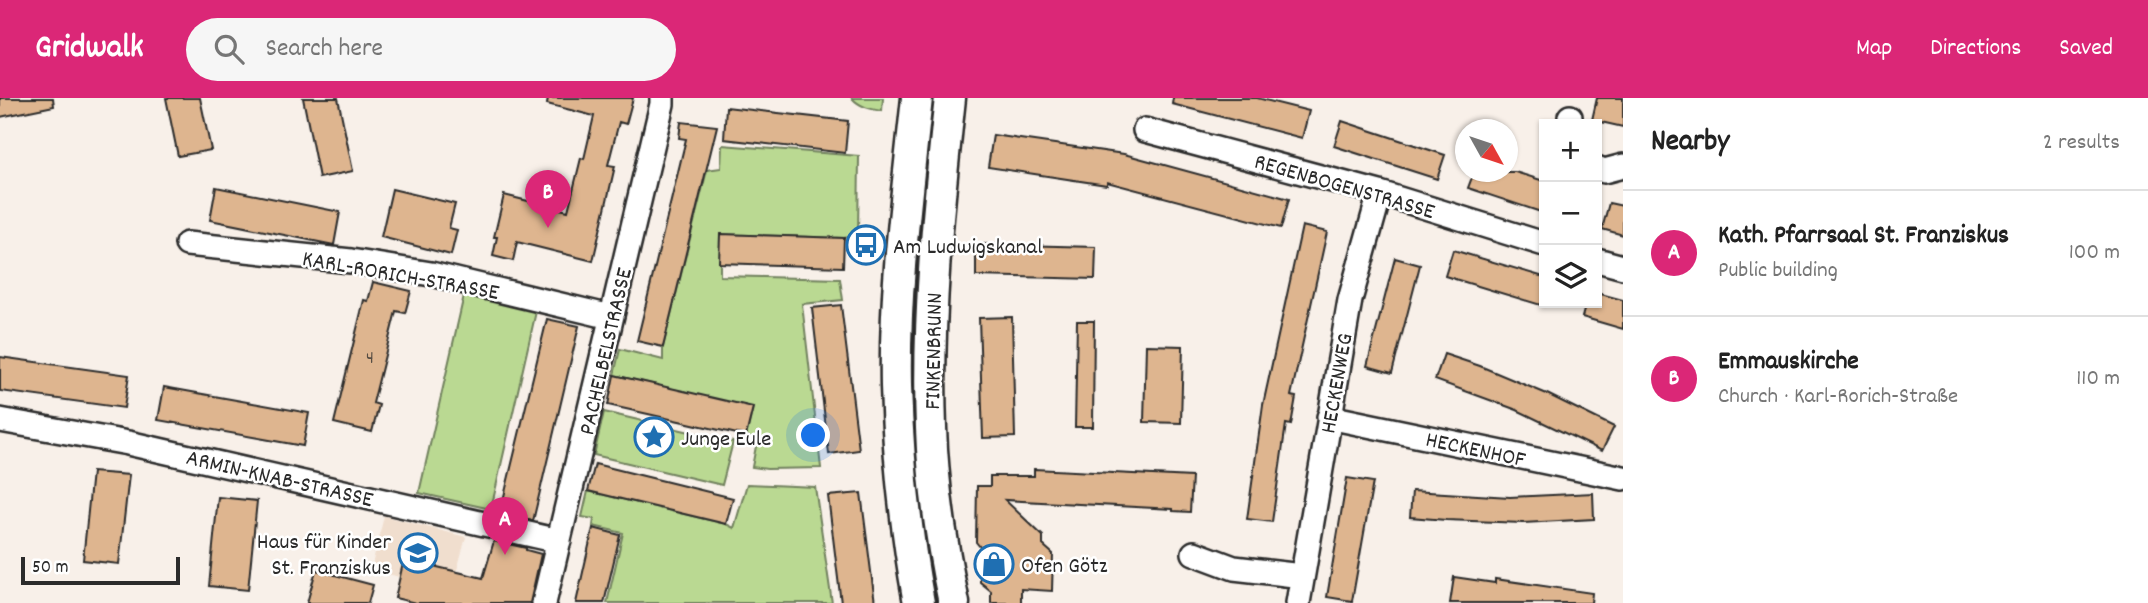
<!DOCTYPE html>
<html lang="en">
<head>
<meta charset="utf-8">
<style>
	body { margin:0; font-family:Dekko,sans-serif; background:#f6f6f6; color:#222 }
	.controls { position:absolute; right:21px; top:21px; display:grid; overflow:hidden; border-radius:0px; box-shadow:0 2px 5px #0004 }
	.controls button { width:63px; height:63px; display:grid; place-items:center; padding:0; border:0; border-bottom:2px solid #e0e0e0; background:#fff; color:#222; font:35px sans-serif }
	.compass { position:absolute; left:1455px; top:21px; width:63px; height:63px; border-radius:50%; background:#fff; box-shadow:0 2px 5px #0004; rotate:130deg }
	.scale { position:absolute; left:21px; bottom:18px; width:159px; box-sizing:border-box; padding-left:7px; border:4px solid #2b2b2b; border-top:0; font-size:19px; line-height:24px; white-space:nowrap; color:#2b2b2b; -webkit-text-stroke:5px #fff; paint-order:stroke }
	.you { position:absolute; left:814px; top:338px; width:24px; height:24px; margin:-18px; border:5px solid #fff; border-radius:50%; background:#1a73e8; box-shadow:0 0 0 10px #1a73e833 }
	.badge { display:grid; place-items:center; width:46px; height:46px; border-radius:50%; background:#db2777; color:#fff; font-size:23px; font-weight:700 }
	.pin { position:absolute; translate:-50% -58px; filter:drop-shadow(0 2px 4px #0008) }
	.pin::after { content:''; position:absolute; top:37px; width:24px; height:21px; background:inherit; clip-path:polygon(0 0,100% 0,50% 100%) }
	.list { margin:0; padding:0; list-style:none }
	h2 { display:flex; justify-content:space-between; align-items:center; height:91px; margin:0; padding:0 28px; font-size:30px }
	h2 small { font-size:23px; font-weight:400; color:#767676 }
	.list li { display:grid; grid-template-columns:46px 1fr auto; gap:21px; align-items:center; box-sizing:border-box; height:126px; padding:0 28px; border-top:2px solid #e0e0e0 }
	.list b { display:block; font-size:26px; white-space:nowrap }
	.list p { margin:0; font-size:23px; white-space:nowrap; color:#767676 }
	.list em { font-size:23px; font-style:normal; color:#767676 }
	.icon { flex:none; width:38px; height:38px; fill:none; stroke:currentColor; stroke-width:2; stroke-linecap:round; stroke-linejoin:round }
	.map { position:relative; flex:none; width:1623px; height:505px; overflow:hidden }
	header { display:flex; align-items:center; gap:42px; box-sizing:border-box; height:98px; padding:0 35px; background:#db2777; color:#fff }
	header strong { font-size:33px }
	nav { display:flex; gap:38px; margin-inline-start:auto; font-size:24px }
	.search { width:490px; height:63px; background:#f6f6f6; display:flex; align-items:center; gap:18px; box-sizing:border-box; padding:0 24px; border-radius:38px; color:#767676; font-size:26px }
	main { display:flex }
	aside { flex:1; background:#fff }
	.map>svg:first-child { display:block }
	.built { fill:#f0dece }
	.green { fill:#bad992; stroke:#72825e; stroke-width:2 }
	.building { fill:#deb58f; stroke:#2b2b2b; stroke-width:2 }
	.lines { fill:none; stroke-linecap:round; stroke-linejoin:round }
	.minor-casing { stroke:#2b2b2b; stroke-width:28 }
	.major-casing { stroke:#2b2b2b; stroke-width:35 }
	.minor { stroke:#fff; stroke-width:23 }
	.major { stroke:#fff; stroke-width:30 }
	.labels { text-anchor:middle; stroke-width:5; stroke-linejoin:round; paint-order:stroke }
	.number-label { font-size:19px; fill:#584e44 }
	.street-label { font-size:23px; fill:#2b2b2b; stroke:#fff }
	.poi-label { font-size:23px; fill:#2b2b2b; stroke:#fff; text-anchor:start }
</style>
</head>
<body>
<header>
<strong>Gridwalk</strong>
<div class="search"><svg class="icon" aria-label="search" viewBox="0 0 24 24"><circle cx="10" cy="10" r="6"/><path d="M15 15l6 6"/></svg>Search here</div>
<nav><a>Map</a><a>Directions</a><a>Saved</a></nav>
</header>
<main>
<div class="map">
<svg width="1623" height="505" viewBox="0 0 1623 505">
	<rect width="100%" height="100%" fill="#f8f0e9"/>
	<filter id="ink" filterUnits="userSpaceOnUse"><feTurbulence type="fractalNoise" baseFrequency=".0143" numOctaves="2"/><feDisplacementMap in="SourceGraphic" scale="14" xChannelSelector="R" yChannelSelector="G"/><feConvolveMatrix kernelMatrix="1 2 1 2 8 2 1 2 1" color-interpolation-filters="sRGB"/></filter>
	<g filter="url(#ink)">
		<path class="built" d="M384,418L466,439L448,505H416L394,500L399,479L371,471Z"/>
		<path class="green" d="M852,0H883L882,13C870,11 860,9 852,0Z
			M926,28L935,29L943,505H930L910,339V205Z
			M722,47L859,58L858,137L844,140L720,136V178L840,181L843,202L802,206L821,370L767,371L752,369L757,343L746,338L753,310L614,277L620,251L663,262V249L707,72L721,70Z
			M465,193L537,209L491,411L419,395Z
			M604,314L733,344L722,387L594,357Z
			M747,386L815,389L832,505H607L623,435L593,428L594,421L582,419L588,393L726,426L734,430Z"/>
		<path class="building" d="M0,0H53L54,8L0,19Z
			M166,0H200L211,52L178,58Z
			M303,0H338L353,73L319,80Z
			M548,0H633L626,26L619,24L608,67L615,68L593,163L517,144L513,163L493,158L497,139H494L504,97L568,113L581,60L584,61L594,18L547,6Z
			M1173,0H1257L1309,13L1302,40L1172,6Z
			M1597,0H1623V29L1592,22Z
			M726,9L848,23L845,55L724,41Z
			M1342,23L1445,57L1437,81L1334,48Z
			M681,24L717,28L663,249L637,243L686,41L679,40Z
			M993,37L1124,56L1289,101L1281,130L1107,84V87L988,69Z
			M1474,74H1515L1544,83V115L1468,90Z
			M216,89L340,114L334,147L210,122Z
			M392,91L455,106L449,130L457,132L451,157L381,139Z
			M1609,105L1623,108V137L1602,131Z
			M1302,128L1327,134L1291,298L1296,299L1291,327L1286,326L1272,424L1247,421L1263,307Z
			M720,136L844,140L843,169L719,165Z
			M976,146L1096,149L1095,181L976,178Z
			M1453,152L1544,179V208L1445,178Z
			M1395,160L1420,167L1392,275L1367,268Z
			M373,184L411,193L405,215L396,213L373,305L379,307L372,334L334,325L364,202L368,203Z
			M1597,195L1623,202V231L1582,219L1586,205H1597Z
			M841,207L859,352L829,356L812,210Z
			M1012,219L1015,339L983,340L979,220Z
			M547,221L579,228L533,423L500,415Z
			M1077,223H1094L1093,329H1075Z
			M1146,247L1183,248L1181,325L1144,324Z
			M1444,256L1480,268L1547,296L1614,329L1602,353L1517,312L1435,282Z
			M0,259L129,277L124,310L0,293Z
			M614,277L753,309L746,338L608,307Z
			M164,289L309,315L303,348L158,322Z
			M595,366L733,400L726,426L588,393Z
			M1034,371L1192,379L1190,414L1173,413V411L1005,402L1043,438V447L1053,456L1052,493L1021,491V505H991V493L980,484V449L976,444L977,388H990V378H1034Z
			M92,374L129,377L119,466L83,462Z
			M1347,380L1373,384L1352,503L1327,499Z
			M1412,393L1510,399L1593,395L1594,421L1523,425L1446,422L1410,419Z
			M861,395L875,505H841L828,398Z
			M218,399L257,403L248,492L209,488Z
			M593,430L620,437L604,505H576Z
			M494,443L526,450V452L541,456L530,505H416L395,500L404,461L483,480Z
			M316,472L373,487L368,505H307Z
			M1454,479L1495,485V481L1592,495L1591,505H1450Z"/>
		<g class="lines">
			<g class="minor-casing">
				<path id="minor" d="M1570,26V19
					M1145,32L1380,95L1544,146
					M1597,70L1604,73L1623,68
					M187,146L351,163L431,176L611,219
					M1597,162L1623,169
					M1329,319L1623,380
					M0,322L128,345L559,443
					M1194,455L1234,470L1302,478
					M544,505L662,6V0
					M1298,505L1350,202L1380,95"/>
			</g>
			<g class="major-casing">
				<path id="major" d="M917,0C907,95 894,192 896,288C898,360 906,433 919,505
					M950,0C938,110 927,220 931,330C933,389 942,448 954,505"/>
			</g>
			<use href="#minor" class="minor"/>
			<use href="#major" class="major"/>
		</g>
	</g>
	<defs>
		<g id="bus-ring" transform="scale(2.0125)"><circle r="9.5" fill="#fff" stroke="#1f6fb2" stroke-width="1.5"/><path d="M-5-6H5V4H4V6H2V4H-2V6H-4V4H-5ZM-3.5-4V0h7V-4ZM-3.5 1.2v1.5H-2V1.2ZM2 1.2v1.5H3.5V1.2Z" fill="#1f6fb2"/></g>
		<g id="sight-ring" transform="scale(2.0125)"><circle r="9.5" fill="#fff" stroke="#1f6fb2" stroke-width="1.5"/><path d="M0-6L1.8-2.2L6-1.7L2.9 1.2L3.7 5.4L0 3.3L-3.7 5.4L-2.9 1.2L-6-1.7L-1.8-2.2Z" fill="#1f6fb2"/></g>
		<g id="school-ring" transform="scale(2.0125)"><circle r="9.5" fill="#fff" stroke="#1f6fb2" stroke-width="1.5"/><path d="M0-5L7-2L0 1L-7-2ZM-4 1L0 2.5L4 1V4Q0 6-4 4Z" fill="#1f6fb2"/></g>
		<g id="shop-ring" transform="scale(2.0125)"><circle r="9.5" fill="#fff" stroke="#1f6fb2" stroke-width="1.5"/><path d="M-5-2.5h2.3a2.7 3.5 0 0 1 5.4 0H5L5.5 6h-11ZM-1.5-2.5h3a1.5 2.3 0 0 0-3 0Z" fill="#1f6fb2"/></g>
	</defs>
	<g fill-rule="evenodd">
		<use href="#bus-ring" x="866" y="147"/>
		<use href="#sight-ring" x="654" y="339"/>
		<use href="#school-ring" x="418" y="455"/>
		<use href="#shop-ring" x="994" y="466"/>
	</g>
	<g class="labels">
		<g class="number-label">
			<text x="370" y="265">4</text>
		</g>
		<g class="street-label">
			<text transform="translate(1345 87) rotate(16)" y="8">REGENBOGENSTRASSE</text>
			<text transform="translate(401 176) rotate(10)" y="8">KARL-RORICH-STRASSE</text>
			<text transform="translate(604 253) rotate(-77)" y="8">PACHELBELSTRASSE</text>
			<text transform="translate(932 253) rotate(-89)" y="8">FINKENBRUNN</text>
			<text transform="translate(1335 285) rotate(-80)" y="8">HECKENWEG</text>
			<text transform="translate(1476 350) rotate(12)" y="8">HECKENHOF</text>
			<text transform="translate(280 379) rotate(13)" y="8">ARMIN-KNAB-STRASSE</text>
		</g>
		<g class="poi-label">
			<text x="893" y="155">Am Ludwigskanal</text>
			<text x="681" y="347">Junge Eule</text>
			<text x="391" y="450" text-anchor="end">Haus für Kinder<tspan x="391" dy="26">St. Franziskus</tspan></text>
			<text x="1021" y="474">Ofen Götz</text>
		</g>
	</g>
</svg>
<div class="controls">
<button>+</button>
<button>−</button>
<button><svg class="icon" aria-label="layers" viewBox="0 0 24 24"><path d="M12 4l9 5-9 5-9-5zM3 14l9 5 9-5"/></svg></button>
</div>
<svg class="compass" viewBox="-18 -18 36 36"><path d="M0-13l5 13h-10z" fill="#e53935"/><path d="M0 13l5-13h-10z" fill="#767676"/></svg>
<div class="scale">50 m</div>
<div class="you"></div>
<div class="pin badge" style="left:505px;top:457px">A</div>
<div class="pin badge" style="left:548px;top:130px">B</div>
</div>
<aside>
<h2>Nearby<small>2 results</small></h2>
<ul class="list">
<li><span class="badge">A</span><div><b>Kath. Pfarrsaal St. Franziskus</b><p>Public building</p></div><em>100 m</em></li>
<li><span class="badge">B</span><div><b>Emmauskirche</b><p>Church · Karl-Rorich-Straße</p></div><em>110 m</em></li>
</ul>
</aside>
</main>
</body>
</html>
